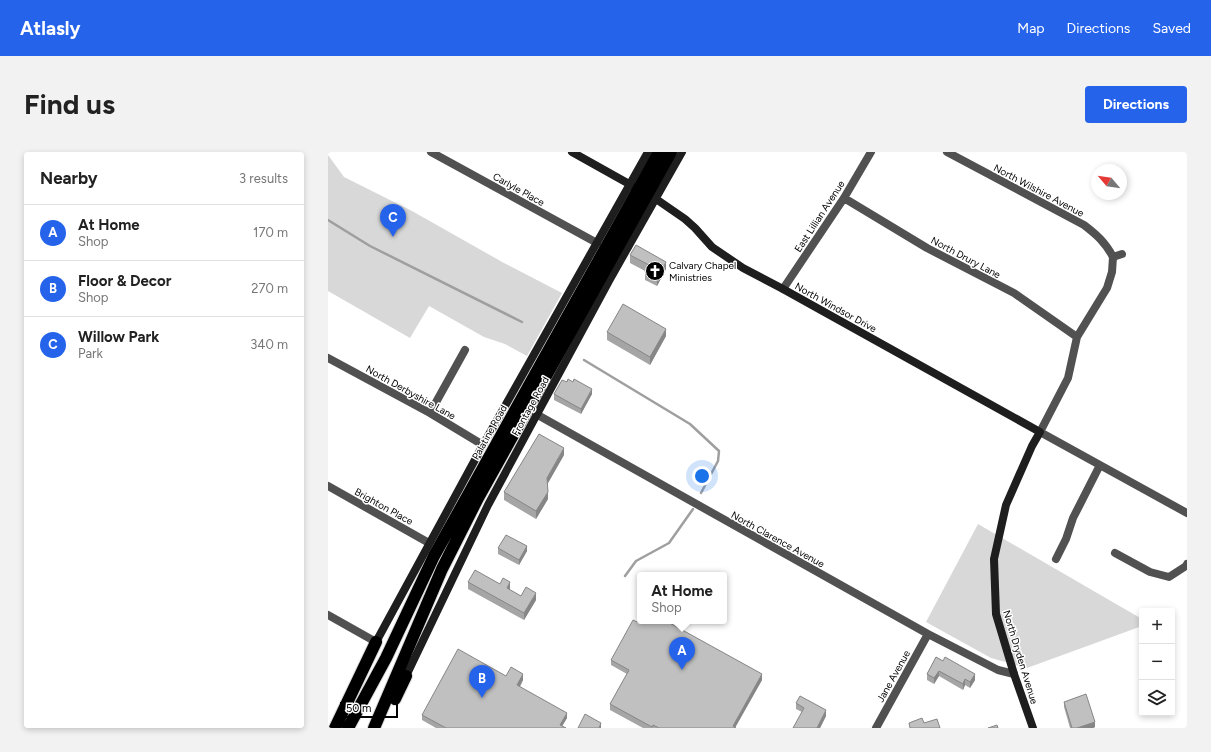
<!DOCTYPE html>
<html lang="en">
<head>
<meta charset="utf-8">
<style>
	body { margin:0; font-family:Figtree,sans-serif; background:#f2f2f2; color:#222 }
	.controls { position:absolute; right:12px; bottom:12px; display:grid; overflow:hidden; border-radius:4px; box-shadow:0 2px 6px #0003 }
	.controls button { width:36px; height:36px; display:grid; place-items:center; padding:0; border:0; border-bottom:1px solid #e0e0e0; background:#fff; color:#222; font:20px sans-serif }
	.compass { position:absolute; left:763px; top:12px; width:36px; height:36px; border-radius:50%; background:#fff; box-shadow:0 2px 6px #0003; rotate:299deg }
	.scale { position:absolute; left:12px; bottom:10px; width:58px; box-sizing:border-box; padding-left:4px; border:2px solid #000; border-top:0; font-size:11px; line-height:14px; white-space:nowrap; color:#000; -webkit-text-stroke:3px #fff; paint-order:stroke }
	.you { position:absolute; left:374px; top:324px; width:14px; height:14px; margin:-10px; border:3px solid #fff; border-radius:50%; background:#1a73e8; box-shadow:0 0 0 6px #1a73e833 }
	.badge { display:grid; place-items:center; width:26px; height:26px; border-radius:50%; background:#2563eb; color:#fff; font-size:13px; font-weight:700 }
	.pin { position:absolute; translate:-50% -33px; filter:drop-shadow(0 1px 2px #0008) }
	.pin::after { content:''; position:absolute; top:21px; width:14px; height:12px; background:inherit; clip-path:polygon(0 0,100% 0,50% 100%) }
	.popup { position:absolute; left:309px; top:420px; width:90px; height:52px; box-sizing:border-box; display:grid; place-content:center; border-radius:4px; background:#fff; filter:drop-shadow(0 1px 3px #0005); font-size:13px; white-space:nowrap; color:#767676 }
	.popup b { font-size:15px; color:#222 }
	.popup::after { content:''; position:absolute; left:50%; top:100%; margin-left:-8px; border:8px solid transparent; border-top-color:#fff }
	.list { margin:0; padding:0; list-style:none }
	h2 { display:flex; justify-content:space-between; align-items:center; height:52px; margin:0; padding:0 16px; font-size:17px }
	h2 small { font-size:13px; font-weight:400; color:#767676 }
	.list li { display:grid; grid-template-columns:26px 1fr auto; gap:12px; align-items:center; box-sizing:border-box; height:56px; padding:0 16px; border-top:1px solid #e0e0e0 }
	.list b { display:block; font-size:15px; white-space:nowrap }
	.list p { margin:0; font-size:13px; white-space:nowrap; color:#767676 }
	.list em { font-size:13px; font-style:normal; color:#767676 }
	.icon { flex:none; width:22px; height:22px; fill:none; stroke:currentColor; stroke-width:2; stroke-linecap:round; stroke-linejoin:round }
	.map { position:relative; flex:none; width:859px; height:576px; overflow:hidden; border-radius:4px }
	header { display:flex; align-items:center; gap:24px; box-sizing:border-box; height:56px; padding:0 20px; background:#2563eb; color:#fff }
	header strong { font-size:19px }
	nav { display:flex; gap:22px; margin-inline-start:auto; font-size:14px }
	.intro { display:flex; align-items:center; justify-content:space-between; box-sizing:border-box; height:96px; padding:0 24px }
	h1 { margin:0; font-size:28px }
	.button { padding:10px 18px; border-radius:4px; background:#2563eb; color:#fff; font-size:14px; font-weight:700 }
	main { display:flex; gap:24px; padding:0 24px }
	aside { flex:1; background:#fff; border-radius:4px; box-shadow:0 2px 6px #0003 }
	.map>svg:first-child { display:block }
	.green { fill:#d8d8d8 }
	.lines { fill:none; stroke-linecap:round; stroke-linejoin:round }
	.stream { stroke:#9f9f9f; stroke-width:2.5 }
	.highway-casing { stroke:#dbdbdb; stroke-width:14 }
	.street { stroke:#515151; stroke-width:8 }
	.secondary { stroke:#1e1e1e; stroke-width:8 }
	.highway { stroke:#000; stroke-width:12 }
	.wall { fill:#a5a5a5 }
	.shaded-wall { fill:#868686 }
	.building { fill:#c0c0c0; stroke:#868686 }
	.labels { text-anchor:middle; stroke-width:3; stroke-linejoin:round; paint-order:stroke }
	.street-label { font-size:10px; fill:#000; stroke:#fff }
	.poi-label { font-size:10px; fill:#000; stroke:#fff; text-anchor:start }
</style>
</head>
<body>
<header>
<strong>Atlasly</strong>
<nav><a>Map</a><a>Directions</a><a>Saved</a></nav>
</header>
<div class="intro"><h1>Find us</h1><a class="button">Directions</a></div>
<main>
<aside>
<h2>Nearby<small>3 results</small></h2>
<ul class="list">
<li><span class="badge">A</span><div><b>At Home</b><p>Shop</p></div><em>170 m</em></li>
<li><span class="badge">B</span><div><b>Floor &amp; Decor</b><p>Shop</p></div><em>270 m</em></li>
<li><span class="badge">C</span><div><b>Willow Park</b><p>Park</p></div><em>340 m</em></li>
</ul>
</aside>
<div class="map">
<svg width="859" height="576" viewBox="0 0 859 576">
	<rect width="100%" height="100%" fill="#fff"/>
	<path class="green" d="M0,3L16,25L84,59L176,111L234,141L199,204L177,192L156,185L101,154L82,186L0,139Z
		M650,372L814,467V474L699,516L663,506L598,470Z"/>
	<g class="lines">
		<path class="stream" d="M0,68L42,94L194,170
			M256,208L362,272L391,299L390,309L373,341
			M297,424L308,409L341,391L365,357"/>
		<g class="highway-casing">
			<path id="highway" d="M67,547L78,524
				M7,576L48,490
				M20,576L58,506L106,404L331,0
				M46,576L114,417L150,346L343,0"/>
		</g>
		<path class="street" d="M103,0L269,91
			M619,0L756,73C769,83 777,90 785,105
			M516,46L599,96L686,141L749,185
			M785,105L784,120L779,136L749,185L740,226L712,280L859,361
			M785,105L794,102
			M455,137L516,46L543,0
			M0,206L102,261L155,293
			M102,261L137,198
			M208,262L600,482L670,518L686,522
			M0,334L101,391
			M787,401L822,420L841,425L858,414L859,412
			M728,407L738,387L745,366L772,313
			M0,463L48,490
			M548,576L600,482"/>
		<path class="secondary" d="M244,0L328,47L357,67L367,76L384,95L415,116L455,137L712,280L704,294L678,353L666,407L668,462L686,522L705,576
			M48,490L155,293L320,0
			M78,524L160,353L282,127L354,0"/>
		<use href="#highway" class="highway"/>
	</g>
	<path class="wall" d="M302,103L338,117L329,134L317,128V119L302,111Z
		M279,180L338,184L322,213L279,188Z
		M226,242H264L253,262L226,248Z
		M236,303L219,332L220,347L208,367L176,348V340Z
		M170,396L199,399L191,413L170,402Z
		M140,430L182,438L193,444L208,448L196,468L140,437Z
		M309,470L434,528L407,575L408,576H315L282,558V552L299,522L283,513V508Z
		M608,505L647,528L642,536L637,533L635,538L611,524L606,532L599,528V522Z
		M178,524L195,528L192,535L239,566L234,574L238,576H108L94,568V563Z
		M736,550L767,575L765,576H742L736,555Z
		M468,551L498,564L492,576H465L474,560L468,557Z"/>
	<path class="shaded-wall" d="M338,110V117L329,134V127Z
		M338,177V184L322,213V205Z
		M264,237V242L253,262V257Z
		M236,296V303L219,333V326Z
		M220,340V347L208,367V359Z
		M199,394V399L191,413V408Z
		M182,430V438L179,436Z
		M208,441V448L196,468V461Z
		M611,519V524L606,532V526Z
		M195,522V528L189,539V533Z
		M434,522V528L407,576L405,574Z
		M647,522V528L642,536V530Z
		M637,527V533L635,538V532Z
		M498,558V564L492,576H489Z
		M239,561V566L233,576L232,573Z
		M767,570V575L765,576H749Z
		M273,571V576H271Z"/>
	<path class="building" d="M308,93L338,110L329,127L317,120L321,113L302,103Z
		M295,152L338,177L322,205L279,180Z
		M240,227L245,230L246,227L264,237L253,257L226,242L234,228L239,230Z
		M211,282L236,296L219,326L220,340L208,359L176,340Z
		M178,383L199,394L191,408L170,396Z
		M147,418L172,432L175,426L182,430L179,436L193,444L198,435L208,441L196,461L140,430Z
		M312,466V469H338L434,522L405,574L408,576H331L325,573L324,575L282,552L301,518L283,508L305,468L309,470Z
		M130,497L178,524L183,515L195,522L189,533L239,561L232,573L238,576H118L94,563Z
		M608,505L615,509L617,505L647,522L642,530L637,527L635,532L611,519L606,526L599,522Z
		M758,542L767,570L749,576H744L736,550Z
		M472,544L498,558L489,576H465L476,556L468,551Z
		M257,562L273,571L271,576H250Z
		M594,566L596,571L609,567L612,576H582L581,571Z
		M669,573L670,576H660Z"/>
	<defs>
		<g id="church-disc" transform="scale(1)"><circle r="9.5" fill="#000" stroke="#fff"/><path d="M-1.2-6h2.4v3.5h3.3v2.4h-3.3V6h-2.4V-.1h-3.3v-2.4h3.3Z" fill="#fff"/></g>
	</defs>
	<g fill-rule="evenodd">
		<use href="#church-disc" x="327" y="119"/>
	</g>
	<g class="labels">
		<g class="street-label">
			<text transform="translate(191 37) rotate(29)" y="4">Carlyle Place</text>
			<text transform="translate(711 38) rotate(28)" y="4">North Wilshire Avenue</text>
			<text transform="translate(491 64) rotate(-57)" y="4">East Lillian Avenue</text>
			<text transform="translate(638 105) rotate(28)" y="4">North Drury Lane</text>
			<text transform="translate(508 155) rotate(29)" y="4">North Windsor Drive</text>
			<text transform="translate(83 240) rotate(29)" y="4">North Derbyshire Lane</text>
			<text transform="translate(202 254) rotate(-61)" y="4">Frontage Road</text>
			<text transform="translate(161 280) rotate(-61)" y="4">Palatine Road</text>
			<text transform="translate(56 354) rotate(29)" y="4">Brighton Place</text>
			<text transform="translate(450 387) rotate(29)" y="4">North Clarence Avenue</text>
			<text transform="translate(693 505) rotate(73)" y="4">North Dryden Avenue</text>
			<text transform="translate(565 524) rotate(-61)" y="4">Jane Avenue</text>
		</g>
		<g class="poi-label">
			<text x="341" y="117">Calvary Chapel<tspan x="341" dy="12">Ministries</tspan></text>
		</g>
	</g>
</svg>
<div class="controls">
<button>+</button>
<button>−</button>
<button><svg class="icon" aria-label="layers" viewBox="0 0 24 24"><path d="M12 4l9 5-9 5-9-5zM3 14l9 5 9-5"/></svg></button>
</div>
<svg class="compass" viewBox="-18 -18 36 36"><path d="M0-13l5 13h-10z" fill="#e53935"/><path d="M0 13l5-13h-10z" fill="#767676"/></svg>
<div class="scale">50 m</div>
<div class="you"></div>
<div class="pin badge" style="left:354px;top:518px">A</div>
<div class="popup"><b>At Home</b>Shop</div>
<div class="pin badge" style="left:154px;top:546px">B</div>
<div class="pin badge" style="left:65px;top:85px">C</div>
</div>
</main>
</body>
</html>
